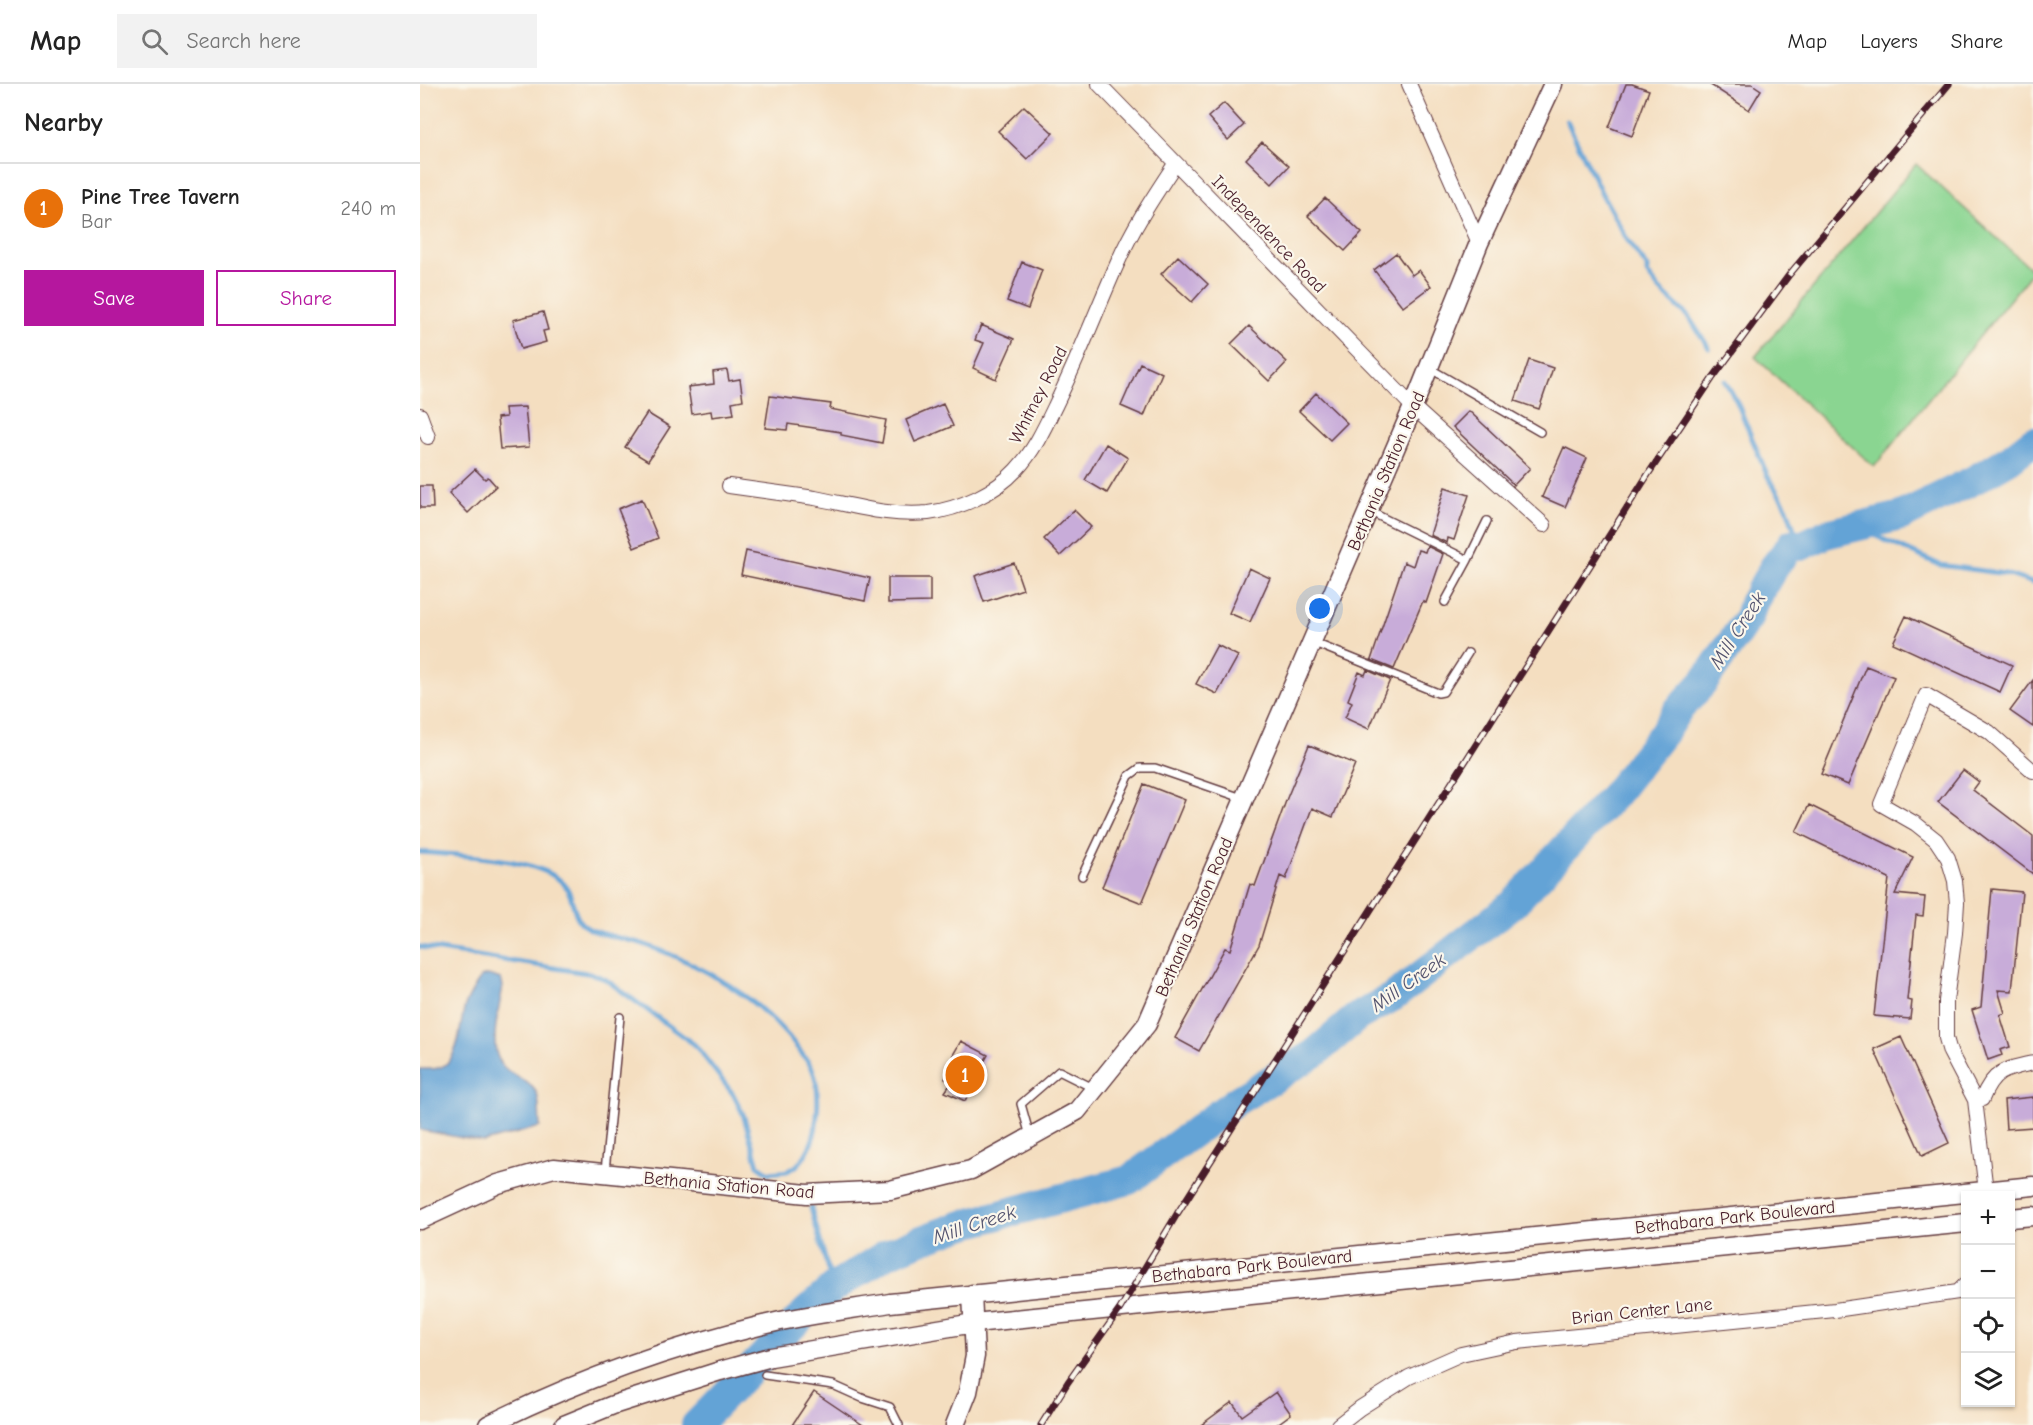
<!DOCTYPE html>
<html lang="en">
<head>
<meta charset="utf-8">
<style>
	body { margin:0; font-family:"Comic Neue",sans-serif; background:#f2f2f2; color:#222 }
	.controls { position:absolute; right:18px; bottom:18px; display:grid; overflow:hidden; border-radius:0px; box-shadow:0 2px 4px #0004 }
	.controls button { width:54px; height:54px; display:grid; place-items:center; padding:0; border:0; border-bottom:2px solid #e0e0e0; background:#fff; color:#222; font:30px sans-serif }
	.you { position:absolute; left:900px; top:525px; width:21px; height:21px; margin:-15px; border:4px solid #fff; border-radius:50%; background:#1a73e8; box-shadow:0 0 0 9px #1a73e833 }
	.badge { display:grid; place-items:center; width:39px; height:39px; border-radius:50%; background:#b5179e; color:#fff; font-size:20px; font-weight:700 }
	.pin { position:absolute; translate:-50% -50%; border:3px solid #fff; box-shadow:0 2px 6px #0006 }
	.list { margin:0; padding:0; list-style:none }
	h2 { display:flex; justify-content:space-between; align-items:center; height:78px; margin:0; padding:0 24px; font-size:26px }
	h2 small { font-size:20px; font-weight:400; color:#767676 }
	.list li { display:grid; grid-template-columns:39px 1fr auto; gap:18px; align-items:center; box-sizing:border-box; height:90px; padding:0 24px; border-top:2px solid #e0e0e0 }
	.list b { display:block; font-size:22px; white-space:nowrap }
	.list p { margin:0; font-size:20px; white-space:nowrap; color:#767676 }
	.list em { font-size:20px; font-style:normal; color:#767676 }
	.actions { display:flex; gap:12px; padding:18px 24px }
	.actions a { flex:1; padding:14px 0; border:2px solid #b5179e; border-radius:0px; text-align:center; font-size:21px; color:#b5179e }
	.actions .main { background:#b5179e; color:#fff }
	.icon { flex:none; width:33px; height:33px; fill:none; stroke:currentColor; stroke-width:2; stroke-linecap:round; stroke-linejoin:round }
	.map { position:relative; flex:none; width:1613px; height:1341px; overflow:hidden }
	header { display:flex; align-items:center; gap:36px; box-sizing:border-box; height:84px; padding:0 30px; background:#fff; border-bottom:2px solid #e0e0e0 }
	header strong { font-size:28px }
	nav { display:flex; gap:33px; margin-inline-start:auto; font-size:21px }
	.search { width:420px; height:54px; background:#f2f2f2; display:flex; align-items:center; gap:15px; box-sizing:border-box; padding:0 21px; border-radius:0px; color:#767676; font-size:22px }
	main { display:flex }
	aside { flex:1; background:#fff }
	.map>svg:first-child { display:block }
	.green { fill:#8ad591; stroke:#6a7a5e; stroke-width:1.5 }
	.water { fill:#64a3d6; stroke:#576180; stroke-width:1.5 }
	.lines { fill:none; stroke-linecap:round; stroke-linejoin:round }
	.stream { stroke:#64a3d6; stroke-width:5 }
	.river { stroke:#64a3d6; stroke-width:30 }
	.building { fill:#c8acd9 }
	.service-casing { stroke:#643c41; stroke-width:10 }
	.minor-casing { stroke:#643c41; stroke-width:16 }
	.tertiary-casing { stroke:#643c41; stroke-width:21 }
	.service { stroke:#fff; stroke-width:7 }
	.minor { stroke:#fff; stroke-width:14 }
	.tertiary { stroke:#fff; stroke-width:18 }
	.rail-casing { stroke:#4a1f2b; stroke-width:7 }
	.rail { stroke:#fbf7ec; stroke-width:4.5; stroke-dasharray:14; stroke-linecap:butt }
	.labels { text-anchor:middle; stroke-width:4.5; stroke-linejoin:round; paint-order:stroke }
	.street-label { font-size:18px; fill:#4a1f2b; stroke:#fbf7ec }
	.water-label { font-size:20px; font-style:italic; fill:#54546f; stroke:#fbf7ec }
</style>
</head>
<body>
<header>
<strong>Map</strong>
<div class="search"><svg class="icon" aria-label="search" viewBox="0 0 24 24"><circle cx="10" cy="10" r="6"/><path d="M15 15l6 6"/></svg>Search here</div>
<nav><a>Map</a><a>Layers</a><a>Share</a></nav>
</header>
<main>
<aside>
<h2>Nearby<small></small></h2>
<ul class="list">
<li><span class="badge" style="background:#e8710a">1</span><div><b>Pine Tree Tavern</b><p>Bar</p></div><em>240 m</em></li>
</ul>
<div class="actions"><a class="main">Save</a><a>Share</a></div>
</aside>
<div class="map">
<svg width="1613" height="1341" viewBox="0 0 1613 1341">
	<rect width="100%" height="100%" fill="#fbf7ec"/>
	<filter id="ink" filterUnits="userSpaceOnUse"><feTurbulence type="fractalNoise" baseFrequency=".0167" numOctaves="2"/><feDisplacementMap in="SourceGraphic" scale="12" xChannelSelector="R" yChannelSelector="G"/><feConvolveMatrix kernelMatrix="1 2 1 2 8 2 1 2 1" color-interpolation-filters="sRGB"/></filter>
	<filter id="wash" filterUnits="userSpaceOnUse"><feTurbulence type="fractalNoise" baseFrequency=".008" numOctaves="4" result="noise"/><feDisplacementMap in="SourceGraphic" scale="24" xChannelSelector="R" yChannelSelector="G"/><feGaussianBlur stdDeviation="1.35" result="paint"/><feColorMatrix in="noise" values="0 0 0 0 0 0 0 0 0 0 0 0 0 0 0 0 0 1.4 0 .05"/><feComposite in="paint" operator="in"/></filter>
	<g filter="url(#wash)">
		<rect width="100%" height="100%" fill="#f4dec0"/>
		<path class="green" d="M1496,80L1613,187L1454,383L1335,273Z"/>
		<path class="water" d="M68,891L81,895L83,902C80,922 69,957 79,976C86,992 110,994 117,1010C120,1019 119,1033 120,1043L64,1058L0,1046V985C8,985 21,986 27,979C40,967 40,938 45,922C49,912 55,902 61,893Z"/>
		<g class="lines">
			<path class="stream" d="M1147,37L1182,110L1208,157L1227,183V189L1239,205L1268,232L1289,264
				M1305,297L1317,318L1347,391L1367,424L1374,445L1372,460
				M1436,443L1520,481L1586,490L1613,499
				M0,768C38,772 118,772 144,800C155,812 151,833 166,843C177,851 209,855 223,860C282,880 342,915 379,966C383,972 389,978 392,984C400,1002 398,1029 395,1047C392,1061 382,1083 367,1087C362,1088 355,1088 349,1089L338,1081L323,1030L313,1010L275,961L185,895L173,890L0,863
				M391,1124L413,1204"/>
			<path class="river" d="M276,1341L386,1228L413,1204L465,1171L496,1158L539,1142L709,1096L816,1017L895,969L937,933L973,913L1093,820L1195,710L1244,648L1258,626L1283,599L1329,533L1333,519L1354,483L1372,460L1381,462L1406,450L1481,432L1554,396L1590,375L1613,357"/>
		</g>
		<g id="blocks">
			<path class="building" d="M1206,0H1212L1229,6L1212,52L1189,43Z
				M1289,0H1332L1341,6L1329,26Z
				M804,19L824,41L808,56L788,33Z
				M604,22L633,49L607,75L578,47Z
				M842,58L869,82L852,100L826,75Z
				M905,114L942,149L925,167L888,132Z
				M976,169L992,191L999,186L1011,202L983,223L954,186Z
				M758,172L788,200L772,218L741,190Z
				M602,178L622,186L608,225L587,217Z
				M123,228L128,246L123,247L126,258L101,265L93,236Z
				M561,241L594,255L576,295L553,284L564,259L555,256Z
				M829,242L867,278L849,297L811,260Z
				M1109,276L1133,284L1119,325L1095,317Z
				M720,279L742,289L724,332L701,322Z
				M307,286L309,297L320,295L323,316L312,318L314,330L292,333L291,327L272,330L268,303L294,300L293,288Z
				M896,309L927,339L910,356L879,327Z
				M350,312L411,320L410,325L466,336L462,359L421,351V348L368,340L367,346L345,344Z
				M523,320L533,342L495,358L486,336Z
				M105,323L109,363L80,365L77,334L86,333L85,324Z
				M1049,327L1110,384L1094,401L1033,343Z
				M227,329L250,343L228,377L205,363Z
				M686,360L708,374L687,409L665,396Z
				M1144,363L1167,374L1145,423L1122,413Z
				M55,385L65,395L68,393L76,402L48,429L29,409Z
				M0,402H12L13,424H0Z
				M1025,403L1049,411L1034,456L1028,454L1027,459L1010,451Z
				M222,415L238,454L214,464L198,425Z
				M654,426L671,443L640,472L624,455Z
				M1007,462L1023,470L1006,519L1003,517L974,585L951,576L984,478L993,482L998,466L1005,468Z
				M326,467L450,494L445,517L321,491Z
				M594,479L603,505L564,518L555,492Z
				M829,484L850,494L830,538L809,529Z
				M468,494H510V518L468,519Z
				M1486,532L1592,581L1580,608L1473,559Z
				M797,561L818,572L797,610L776,600Z
				M1446,582L1474,593L1428,701L1401,690Z
				M947,586L970,596L949,645L925,634L932,618L928,616L939,588L945,591Z
				M1613,596V643L1590,627Z
				M889,661L935,680L913,733L892,724L866,795L860,792L839,861L779,967L755,954L805,864L810,866L830,800L835,802L867,714Z
				M1543,686L1559,698L1553,706L1613,752V790L1518,718Z
				M724,700L765,716L722,819L682,803Z
				M1389,721L1493,773L1475,810L1505,813L1503,832L1496,831L1487,916L1492,917L1490,935L1454,932L1469,794L1376,748Z
				M1572,805L1602,808L1592,907L1578,906L1585,929L1580,931L1590,963L1580,966L1582,971L1568,976L1552,926L1561,923Z
				M1481,953L1529,1059L1502,1072L1454,965Z
				M541,957L568,971L561,983L566,986L557,1003L552,1001L545,1017L525,1008L532,998L525,995L537,973L533,971Z
				M1613,1013V1043L1586,1045L1584,1016Z
				M394,1308L443,1341H372Z
				M856,1308L871,1330L856,1341H781L812,1318L822,1332Z"/>
		</g>
	</g>
	<g filter="url(#ink)">
		<use href="#blocks" fill-opacity="0" stroke="#643c41" stroke-width="1.5"/>
		<g class="lines">
			<g class="service-casing">
				<path id="service" d="M1009,284L1120,348
					M949,427L1048,476L1067,437
					M1025,518L1048,476
					M892,558L1018,609L1023,608L1048,569
					M662,792L709,692L720,684H735L822,714
					M610,1052L601,1020L639,987L675,1005
					M185,1087L200,933
					M345,1291L413,1301L442,1314L470,1323L479,1341"/>
			</g>
			<g class="minor-casing">
				<path id="minor" d="M679,0L993,323L1124,441
					M989,0L1059,159
					M0,331L8,353
					M309,402C338,406 367,410 395,414C432,421 470,433 508,429C539,425 575,409 596,386C614,367 625,343 636,320C659,273 677,225 698,178C713,143 734,112 755,80
					M1555,1016L1562,1015C1573,987 1585,985 1613,979
					M1566,1107L1555,1016L1530,968L1526,954V917L1535,849L1537,819L1535,797L1528,774L1516,756L1496,740L1461,720L1506,611L1569,648L1613,687
					M918,1341L940,1324L989,1293L1041,1270L1097,1258L1415,1226L1538,1208L1546,1200"/>
			</g>
			<g class="tertiary-casing">
				<path id="tertiary" d="M1590,1134L1613,1132
					M0,1136L78,1100L134,1084L387,1110L470,1106L551,1086L657,1027L727,940L993,323L1059,159L1133,0
					M68,1341C156,1297 248,1264 343,1241C384,1231 428,1226 470,1219L1613,1102
					M144,1341L193,1321L300,1287L351,1273L554,1239L1546,1139
					M535,1341L548,1308L555,1272L552,1210"/>
			</g>
			<use href="#service" class="service"/>
			<use href="#minor" class="minor"/>
			<use href="#tertiary" class="tertiary"/>
			<g class="rail-casing">
				<path id="rail" d="M621,1341L648,1298L700,1225L757,1130L1229,389L1292,295L1369,191L1529,0"/>
			</g>
			<use href="#rail" class="rail"/>
		</g>
	</g>
	<g class="labels">
		<g class="street-label">
			<text transform="translate(849 150) rotate(46)" y="6">Independence Road</text>
			<text transform="translate(618 311) rotate(-63)" y="6">Whitney Road</text>
			<text transform="translate(966 387) rotate(-67)" y="6">Bethania Station Road</text>
			<text transform="translate(774 833) rotate(-67)" y="6">Bethania Station Road</text>
			<text transform="translate(309 1101) rotate(5)" y="6">Bethania Station Road</text>
			<text transform="translate(1315 1133) rotate(-6)" y="6">Bethabara Park Boulevard</text>
			<text transform="translate(832 1182) rotate(-6)" y="6">Bethabara Park Boulevard</text>
			<text transform="translate(1222 1227) rotate(-6)" y="6">Brian Center Lane</text>
		</g>
		<g class="water-label">
			<text transform="translate(1317 546) rotate(-57)" y="7">Mill Creek</text>
			<text transform="translate(988 898) rotate(-35)" y="7">Mill Creek</text>
			<text transform="translate(554 1140) rotate(-18)" y="7">Mill Creek</text>
		</g>
	</g>
</svg>
<div class="controls">
<button>+</button>
<button>−</button>
<button><svg class="icon" aria-label="locate" viewBox="0 0 24 24"><circle cx="12" cy="12" r="6"/><path d="M12 2v4M12 18v4M2 12h4M18 12h4"/></svg></button>
<button><svg class="icon" aria-label="layers" viewBox="0 0 24 24"><path d="M12 4l9 5-9 5-9-5zM3 14l9 5 9-5"/></svg></button>
</div>
<div class="you"></div>
<div class="pin badge" style="left:545px;top:991px;background:#e8710a">1</div>
</div>
</main>
</body>
</html>
